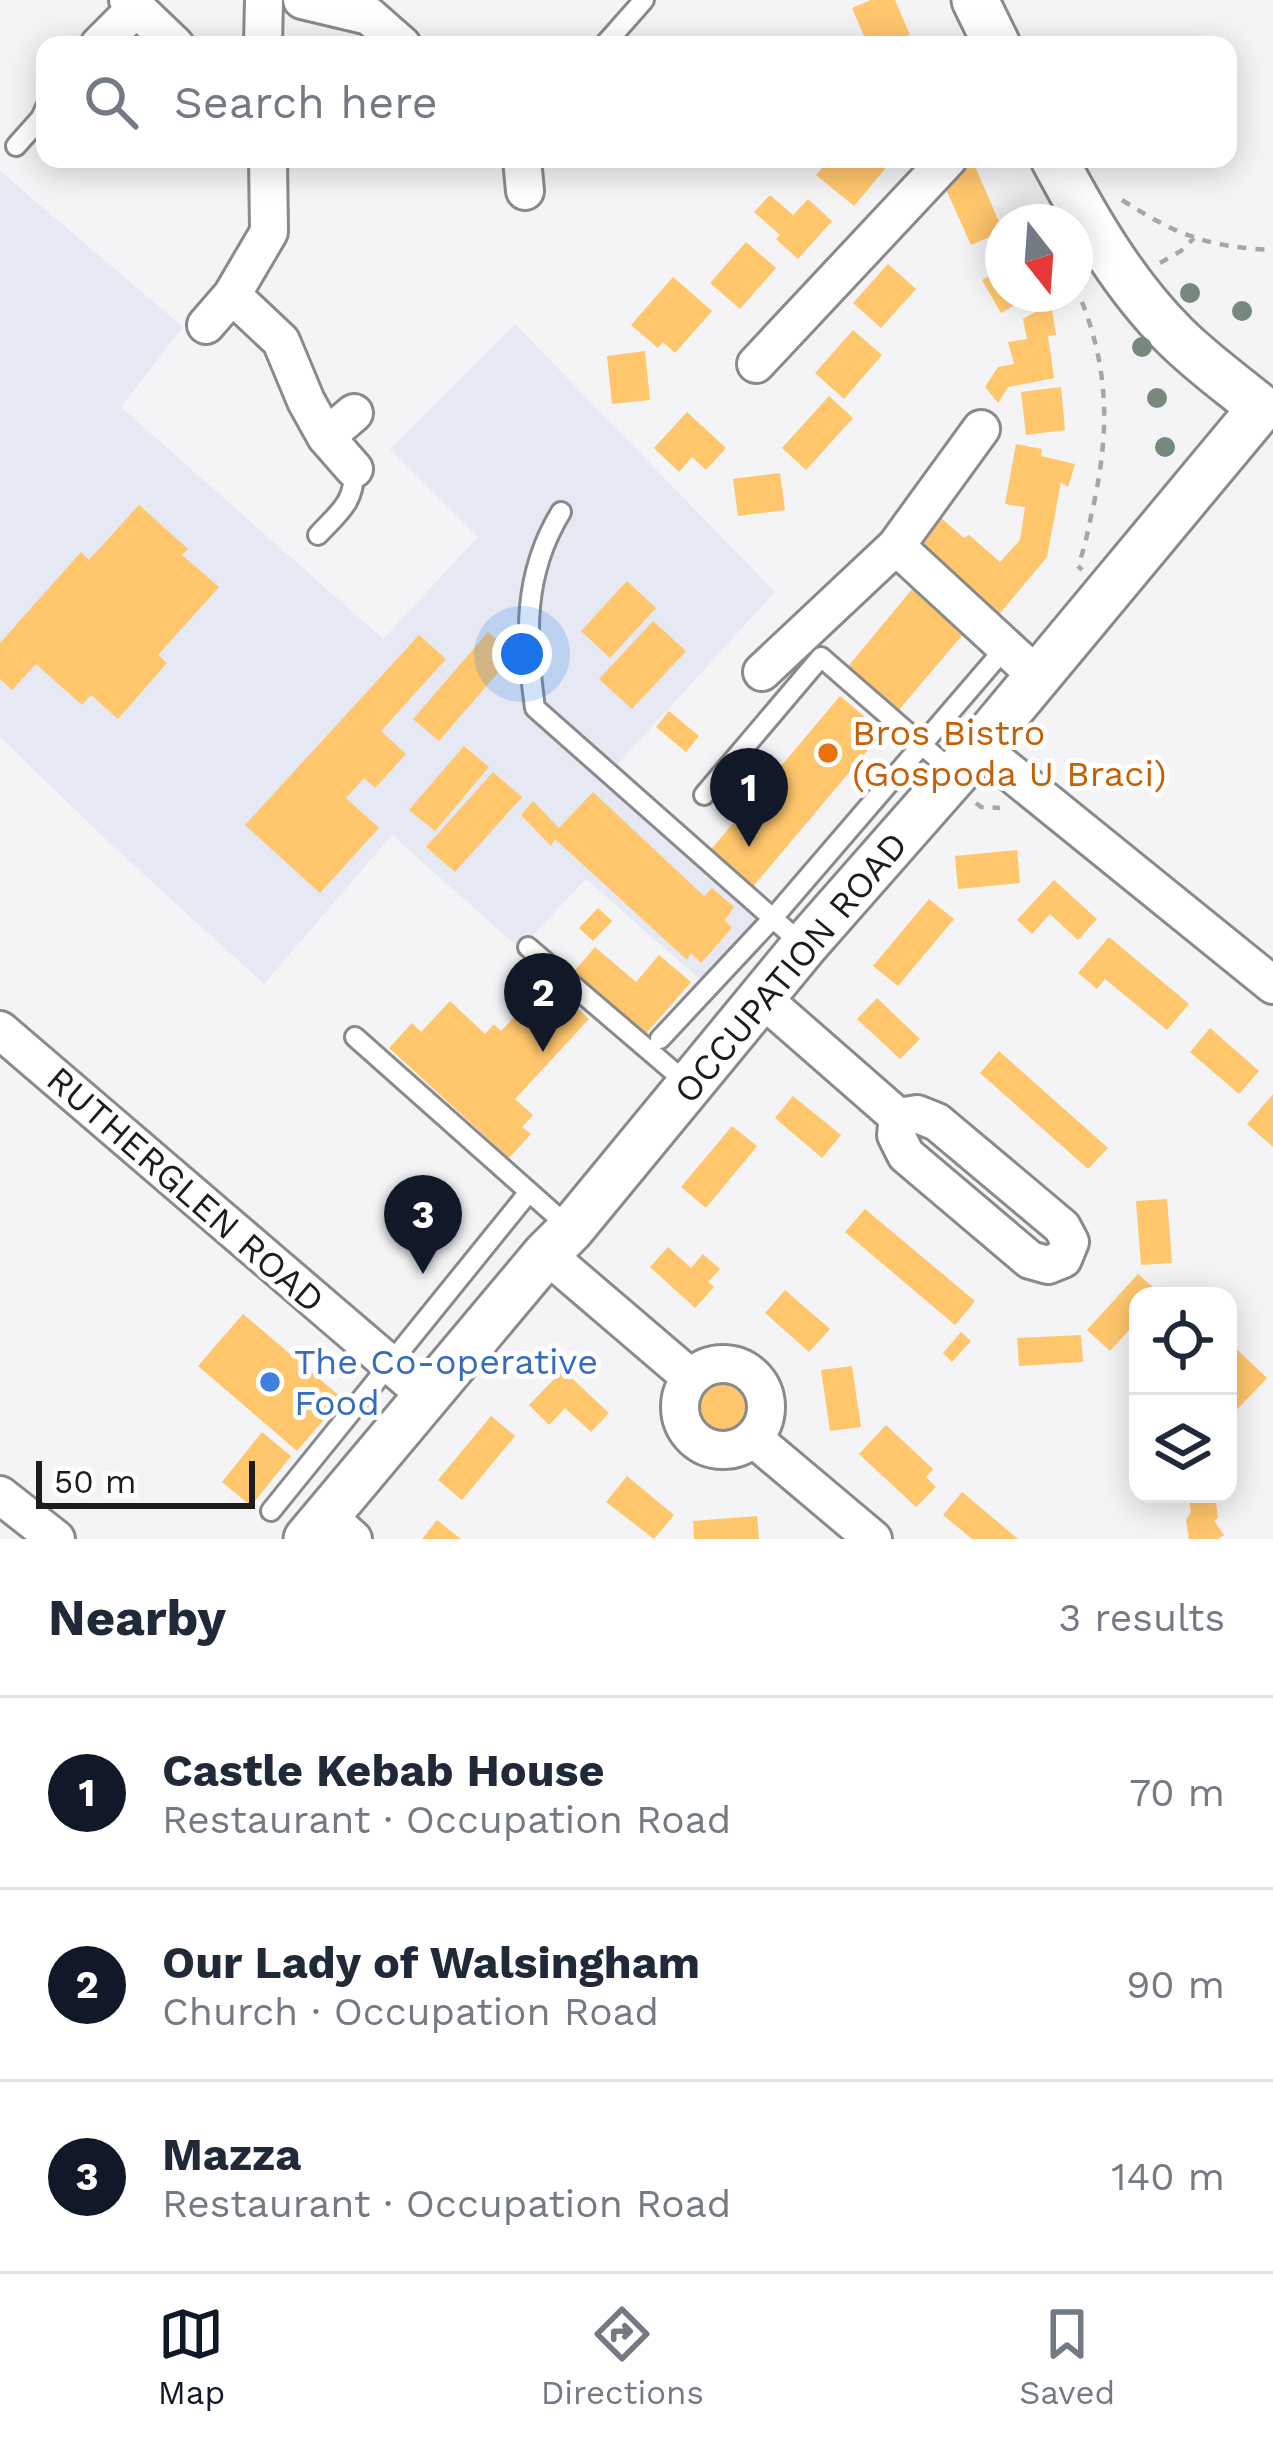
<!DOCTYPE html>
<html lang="en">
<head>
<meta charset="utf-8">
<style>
	body { margin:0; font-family:"Work Sans",sans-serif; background:#f2f2f3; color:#1f2937 }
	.controls { position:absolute; right:36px; bottom:36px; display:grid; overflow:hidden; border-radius:24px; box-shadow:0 6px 30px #0003 }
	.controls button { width:108px; height:108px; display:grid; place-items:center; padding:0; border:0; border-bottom:3px solid #e0e1e3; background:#fff; color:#1f2937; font:60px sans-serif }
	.compass { position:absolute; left:985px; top:204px; width:108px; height:108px; border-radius:50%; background:#fff; box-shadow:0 6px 30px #0003; rotate:163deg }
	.scale { position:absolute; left:36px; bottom:30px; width:219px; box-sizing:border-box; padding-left:12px; border:6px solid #1c1c1d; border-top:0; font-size:33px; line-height:42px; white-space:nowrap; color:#1c1c1d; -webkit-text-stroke:9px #fff; paint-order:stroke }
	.you { position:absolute; left:522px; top:654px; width:42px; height:42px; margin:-30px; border:9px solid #fff; border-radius:50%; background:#1a73e8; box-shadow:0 0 0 18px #1a73e833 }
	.badge { display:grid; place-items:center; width:78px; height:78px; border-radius:50%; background:#111827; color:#fff; font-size:39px; font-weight:700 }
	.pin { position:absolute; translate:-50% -99px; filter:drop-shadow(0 3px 6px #0008) }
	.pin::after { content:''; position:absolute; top:63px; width:42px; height:36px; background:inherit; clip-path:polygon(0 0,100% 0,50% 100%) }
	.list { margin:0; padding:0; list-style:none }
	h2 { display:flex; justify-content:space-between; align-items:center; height:156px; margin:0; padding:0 48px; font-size:51px }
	h2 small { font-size:39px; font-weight:400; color:#747a83 }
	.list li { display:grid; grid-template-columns:78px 1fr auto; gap:36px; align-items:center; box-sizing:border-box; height:192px; padding:0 48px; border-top:3px solid #e0e1e3 }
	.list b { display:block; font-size:45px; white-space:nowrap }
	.list p { margin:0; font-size:39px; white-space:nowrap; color:#747a83 }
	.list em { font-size:39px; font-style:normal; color:#747a83 }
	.icon { flex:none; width:66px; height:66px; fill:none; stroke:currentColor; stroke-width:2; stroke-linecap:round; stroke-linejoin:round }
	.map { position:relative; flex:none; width:1273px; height:1539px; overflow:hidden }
	.search { position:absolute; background:#fff; box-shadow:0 6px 30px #0003; left:36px; right:36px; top:36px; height:132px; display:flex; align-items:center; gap:30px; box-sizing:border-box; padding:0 42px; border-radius:24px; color:#747a83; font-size:45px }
	.sheet { height:732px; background:#fff }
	nav { display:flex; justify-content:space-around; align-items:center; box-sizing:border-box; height:168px; border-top:3px solid #e0e1e3; background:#fff; font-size:33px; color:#747a83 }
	nav a { display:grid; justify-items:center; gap:6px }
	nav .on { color:#111827 }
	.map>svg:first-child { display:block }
	.built { fill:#e6e9f3 }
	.building { fill:#ffc66c }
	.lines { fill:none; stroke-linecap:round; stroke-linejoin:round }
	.service-casing { stroke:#898a8c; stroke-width:24 }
	.minor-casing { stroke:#898a8c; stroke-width:42 }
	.tertiary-casing { stroke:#898a8c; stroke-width:51 }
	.path { stroke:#a6a6a8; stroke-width:4.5; stroke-dasharray:9 9; stroke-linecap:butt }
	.service { stroke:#fff; stroke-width:18 }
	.minor { stroke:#fff; stroke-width:36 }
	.tertiary { stroke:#fff; stroke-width:45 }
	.tree { fill:#76897c }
	.food-dot { fill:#e8710a; stroke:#fff; stroke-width:4.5 }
	.shop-dot { fill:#3f7fe0; stroke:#fff; stroke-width:4.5 }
	.labels { text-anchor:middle; stroke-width:10; stroke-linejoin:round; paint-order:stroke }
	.food-label { font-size:36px; fill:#c56008; stroke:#fff; text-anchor:start }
	.street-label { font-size:36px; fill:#1c1c1d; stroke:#fff }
	.shop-label { font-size:36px; fill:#366cbe; stroke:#fff; text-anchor:start }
</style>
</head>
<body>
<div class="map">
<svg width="1273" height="1539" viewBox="0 0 1273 1539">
	<rect width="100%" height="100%" fill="#f4f4f7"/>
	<path class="built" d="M0,171L183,327L121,407L383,639L478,537L390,449L515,324L775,592L618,764L770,908L704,983L586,879L520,949L392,835L264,984L116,849L0,737Z"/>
	<path class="building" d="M871,0H895L910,35L885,45H868L852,8Z
		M830,159H883L889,164L854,206L816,175Z
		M974,164L1003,231L971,245L941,178Z
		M770,195L793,215L808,199L832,221L798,259L776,239L780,235L754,212Z
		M746,242L776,268L740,309L710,283Z
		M888,264L916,289L881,328L853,303Z
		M1003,268V294H1035L1001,313L982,280Z
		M673,277L712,311L675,353L663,342L658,348L631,325Z
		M1051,303L1056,335L1048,336L1054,378L1008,387L998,403L985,387L998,367L1014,364L1008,342L1027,339L1023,319Z
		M853,330L882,355L844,399L815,373Z
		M645,351L650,400L612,404L607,356Z
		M1061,387L1065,430L1026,435L1021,392Z
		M829,396L853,418L806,470L782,448Z
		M687,412L726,448L706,470L692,457L679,472L654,448Z
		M1016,444L1042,449L1041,456L1075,464L1068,487L1061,482L1047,557L996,618L912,546L938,515L964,538L969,535L1000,562L1020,540L1025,507L1005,504Z
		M780,473L785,510L738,516L733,479Z
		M139,505L188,549L182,555L219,587L158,655L167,663L118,719L91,695L82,705L36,664L12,690L0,679V643L81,552L89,560Z
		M627,581L656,608L610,658L581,631Z
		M913,588L965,632L897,712L846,669Z
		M653,621L686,651L632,709L599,679Z
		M488,632L514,654L439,741L413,719Z
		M419,635L446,659L381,731L406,754L375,788L364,778L346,798L379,828L320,893L245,825Z
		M840,696L883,732L751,889L708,853Z
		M669,711L699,736L686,752L656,727Z
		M464,746L489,767L435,831L409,810Z
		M493,772L522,797L455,872L426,847Z
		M593,792L704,896L712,888L734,907L725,920L732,928L701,963L691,953L687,960L555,839L551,846L521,815L533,801L559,828Z
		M1017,850L1020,883L958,889L955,856Z
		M1054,880L1097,919L1078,940L1050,914L1032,934L1017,920Z
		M929,899L954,919L898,986L873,966Z
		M598,908L612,921L593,941L579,928Z
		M1109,937L1189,1004L1167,1030L1105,979L1097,989L1078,973Z
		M595,947L636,982L659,955L691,982L644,1036L572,974Z
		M555,987L589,1019L515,1099L533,1115L522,1127L531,1134L509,1158L389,1048L412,1023L421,1032L450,1001L485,1034L494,1024L501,1031L535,994L542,1001Z
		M877,998L920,1039L900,1059L857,1019Z
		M1210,1028L1259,1071L1239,1094L1190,1052Z
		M999,1051L1108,1148L1088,1169L980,1073Z
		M1273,1094V1147L1247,1124Z
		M793,1096L841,1135L822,1158L775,1118Z
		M732,1126L757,1146L706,1208L681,1187Z
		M1167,1199L1172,1263L1141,1265L1136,1201Z
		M865,1209L975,1301L955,1325L845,1232Z
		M668,1247L691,1268L703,1254L720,1269L708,1282L714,1287L695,1308L650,1267Z
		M1138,1274L1163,1296H1138V1320L1110,1351L1087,1330Z
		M785,1290L830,1329L809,1352L765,1313Z
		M243,1314L342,1398L297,1451L198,1366Z
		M961,1332L971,1341L952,1362L943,1353Z
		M1081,1335L1083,1362L1019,1366L1017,1338Z
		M1228,1341L1267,1378L1228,1419Z
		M852,1366L861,1427L830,1431L821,1370Z
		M563,1370L609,1413L591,1432L565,1408L549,1425L529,1405Z
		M693 1407a30 30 0 1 1 60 0a30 30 0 1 1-60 0Z
		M491,1416L515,1436L462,1500L438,1480Z
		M886,1425L933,1469L926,1477L936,1487L916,1507L859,1454Z
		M262,1432L291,1456L251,1506L222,1482Z
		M627,1476L674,1515L654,1539L606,1502Z
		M962,1492L1018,1539H972L943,1515Z
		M1188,1494H1215L1218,1518L1214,1521L1224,1535L1218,1539H1189L1186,1520L1191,1512Z
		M757,1516L759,1539H694L693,1521Z
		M437,1520L461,1539H422Z"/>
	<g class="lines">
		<g class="service-casing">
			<path id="service" d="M606,43L644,0
				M16,146L41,118L45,109
				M561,512C523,574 525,637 535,708L802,944
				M318,535C339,512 355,503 354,469
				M704,795L821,657L953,772
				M528,947L688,1084
				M355,1037L571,1229
				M660,1039L773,918L1006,647
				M271,1511L529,1192"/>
		</g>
		<g class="minor-casing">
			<path id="minor" d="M128,0L175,45
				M302,0L369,16L402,45
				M99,45L136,8
				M263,45L264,0
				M522,159L525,191
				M232,295L281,341L306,401L326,437L354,469
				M206,325L232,295L269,232L268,159
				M756,364L948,159
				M326,437L354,413
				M896,546L981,429
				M762,672L896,546L1037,676
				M979,747L1273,985
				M763,999L898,1117L896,1135L906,1155L1030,1260L1048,1265L1063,1259L1070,1242L1062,1227L937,1122L917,1114L898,1117
				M0,1030L427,1396
				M546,1254L691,1378
				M680 1407a43 43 0 1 1 86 0a43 43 0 1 1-86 0Z
				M753,1438L873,1539
				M0,1495L56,1539
				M327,1516L353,1539"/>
		</g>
		<g class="tertiary-casing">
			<path id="tertiary" d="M975,0L997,45
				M307,1539L546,1254L571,1229L804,946L979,747L1261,408C1233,385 1201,362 1175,336C1124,285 1088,223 1054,159"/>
		</g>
		<path class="path" d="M1122,200C1177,235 1207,247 1273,250
			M1160,263L1181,251L1194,238
			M1075,285C1108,360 1111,423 1094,503C1089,524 1086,545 1078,566L1082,570
			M976,803L981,807L1000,808"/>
		<use href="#service" class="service"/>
		<use href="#minor" class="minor"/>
		<use href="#tertiary" class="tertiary"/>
	</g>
	<g class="tree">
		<circle cx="1190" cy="293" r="10"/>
		<circle cx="1242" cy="311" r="10"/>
		<circle cx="1142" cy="347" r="10"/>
		<circle cx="1157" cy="398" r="10"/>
		<circle cx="1165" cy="447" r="10"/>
	</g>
	<circle class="food-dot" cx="828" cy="753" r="12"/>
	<circle class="shop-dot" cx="270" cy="1382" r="12"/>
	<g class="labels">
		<g class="food-label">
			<text x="852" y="745">Bros Bistro<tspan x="852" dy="41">(Gospoda U Braci)</tspan></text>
		</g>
		<g class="street-label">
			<text transform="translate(790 967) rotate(-50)" y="13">OCCUPATION ROAD</text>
			<text transform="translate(186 1189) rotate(41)" y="13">RUTHERGLEN ROAD</text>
		</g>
		<g class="shop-label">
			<text x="294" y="1374">The Co-operative<tspan x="294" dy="41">Food</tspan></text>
		</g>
	</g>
</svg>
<div class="controls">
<button><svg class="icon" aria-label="locate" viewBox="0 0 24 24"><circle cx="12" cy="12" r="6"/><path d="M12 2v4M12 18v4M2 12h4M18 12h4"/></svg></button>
<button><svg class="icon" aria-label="layers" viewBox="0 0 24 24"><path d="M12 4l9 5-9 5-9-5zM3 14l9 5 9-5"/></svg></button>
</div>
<svg class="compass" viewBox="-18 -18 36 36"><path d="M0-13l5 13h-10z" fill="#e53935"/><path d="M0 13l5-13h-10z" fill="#747a83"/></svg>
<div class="scale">50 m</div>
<div class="you"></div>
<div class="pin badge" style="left:749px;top:847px">1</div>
<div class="pin badge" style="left:543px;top:1052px">2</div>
<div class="pin badge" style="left:423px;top:1274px">3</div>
<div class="search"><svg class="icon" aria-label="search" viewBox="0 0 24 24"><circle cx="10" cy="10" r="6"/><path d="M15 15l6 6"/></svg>Search here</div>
</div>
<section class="sheet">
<h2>Nearby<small>3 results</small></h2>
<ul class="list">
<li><span class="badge">1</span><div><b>Castle Kebab House</b><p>Restaurant · Occupation Road</p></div><em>70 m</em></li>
<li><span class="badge">2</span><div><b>Our Lady of Walsingham</b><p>Church · Occupation Road</p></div><em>90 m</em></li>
<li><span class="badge">3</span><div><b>Mazza</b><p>Restaurant · Occupation Road</p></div><em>140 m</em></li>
</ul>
</section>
<nav>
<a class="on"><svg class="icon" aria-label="map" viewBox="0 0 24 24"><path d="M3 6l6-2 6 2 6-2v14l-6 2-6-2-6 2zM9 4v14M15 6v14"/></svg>Map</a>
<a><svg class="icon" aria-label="directions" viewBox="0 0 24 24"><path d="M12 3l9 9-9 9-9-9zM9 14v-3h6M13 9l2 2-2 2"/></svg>Directions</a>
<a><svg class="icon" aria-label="saved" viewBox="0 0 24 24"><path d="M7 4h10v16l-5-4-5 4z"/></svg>Saved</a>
</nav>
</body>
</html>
